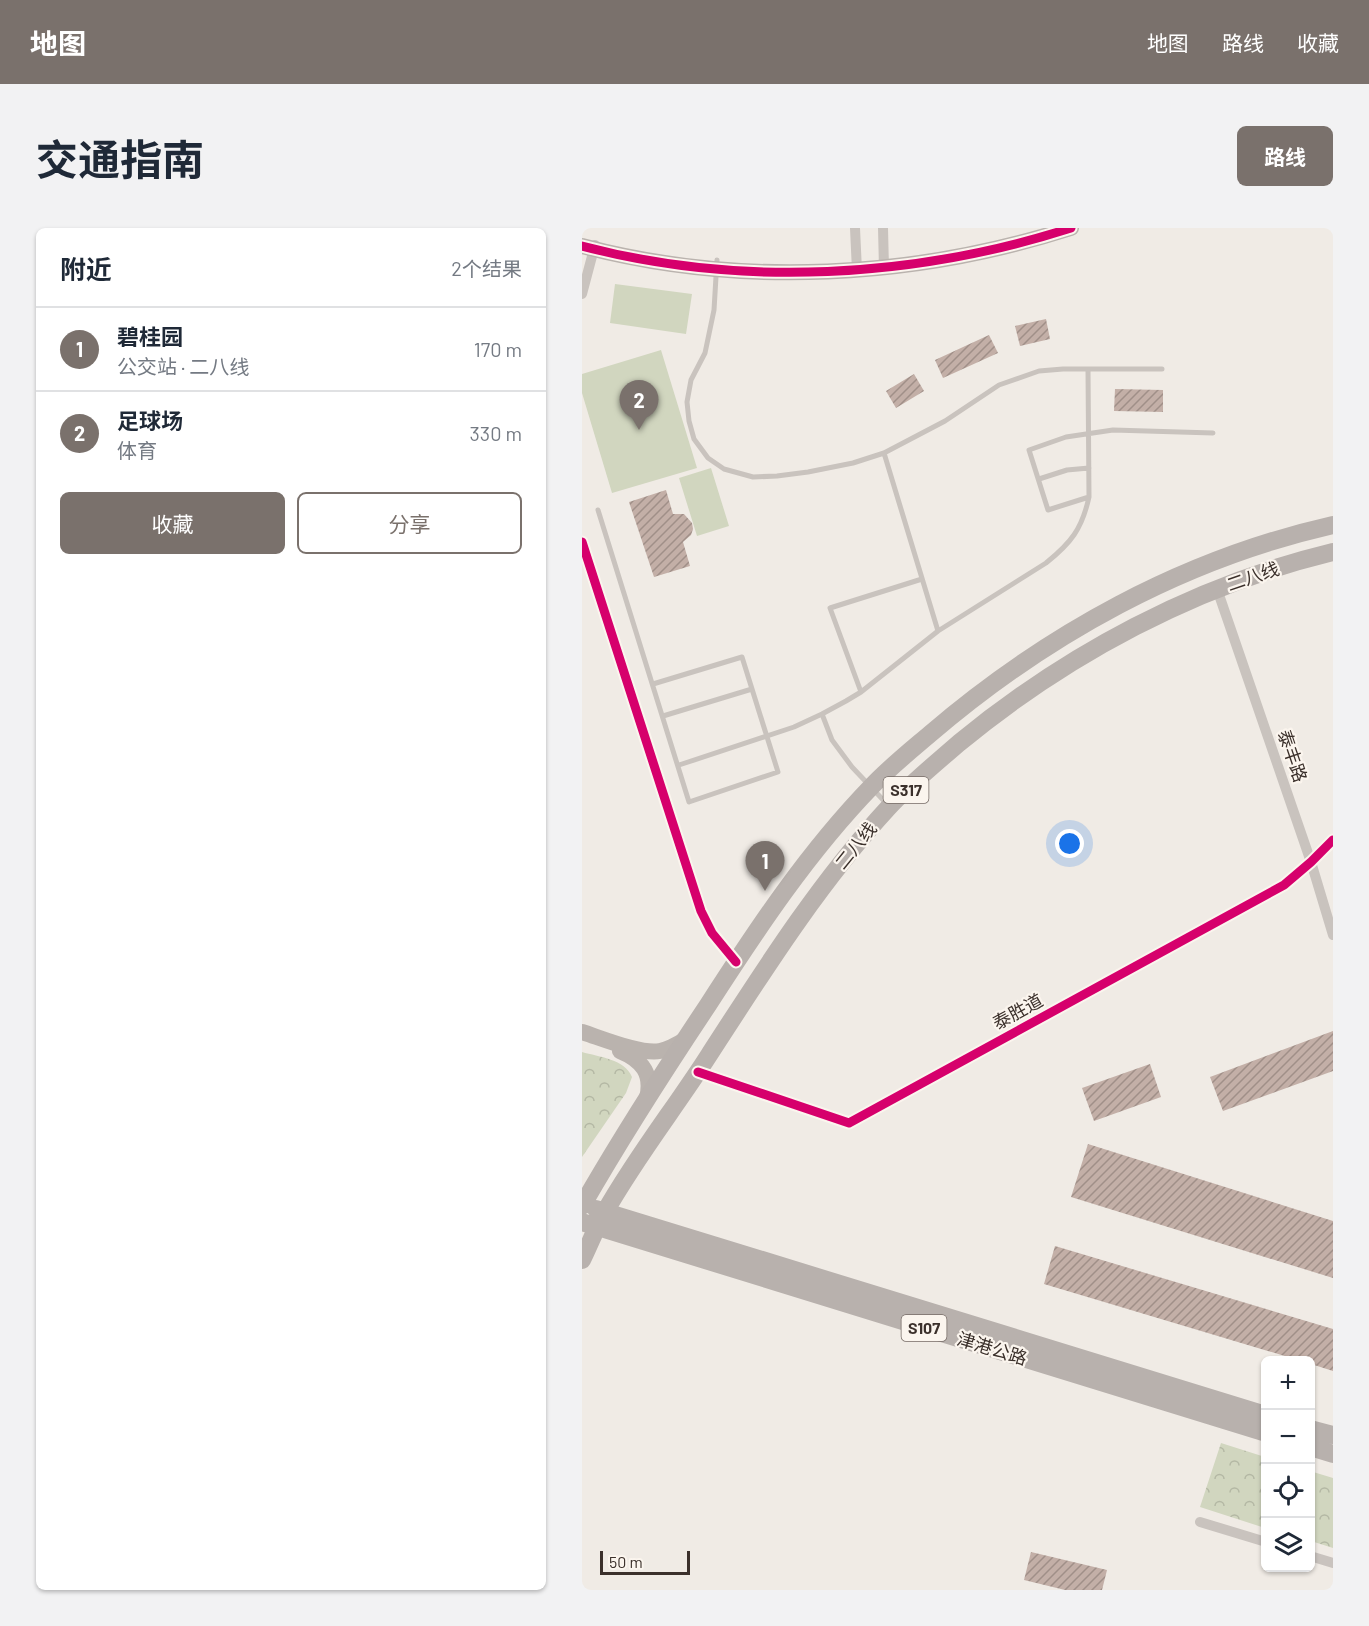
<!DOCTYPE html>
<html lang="zh">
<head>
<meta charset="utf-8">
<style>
	body { margin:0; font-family:Barlow,"Noto Sans SC",sans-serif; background:#f2f2f3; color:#1f2937 }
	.controls { position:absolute; right:18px; bottom:18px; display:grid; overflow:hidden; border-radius:9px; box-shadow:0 2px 4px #0004 }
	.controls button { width:54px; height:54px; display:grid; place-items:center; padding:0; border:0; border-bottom:2px solid #e0e1e3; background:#fff; color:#1f2937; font:30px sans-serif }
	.scale { position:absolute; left:18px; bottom:15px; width:90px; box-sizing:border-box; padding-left:6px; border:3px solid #3b302b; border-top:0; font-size:16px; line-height:21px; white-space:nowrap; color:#3b302b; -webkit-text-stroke:4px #fbf5ee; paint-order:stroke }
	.you { position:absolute; left:488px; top:616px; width:21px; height:21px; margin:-15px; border:4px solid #fff; border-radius:50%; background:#1a73e8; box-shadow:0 0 0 9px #1a73e833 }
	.badge { display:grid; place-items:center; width:39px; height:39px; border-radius:50%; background:#7a716c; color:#fff; font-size:20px; font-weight:700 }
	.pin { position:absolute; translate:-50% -50px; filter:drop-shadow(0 2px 3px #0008) }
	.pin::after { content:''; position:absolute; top:32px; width:21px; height:18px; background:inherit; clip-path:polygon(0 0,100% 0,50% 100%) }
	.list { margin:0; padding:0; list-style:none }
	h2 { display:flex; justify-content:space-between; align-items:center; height:78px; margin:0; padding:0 24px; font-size:26px }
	h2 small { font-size:20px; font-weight:400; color:#747a83 }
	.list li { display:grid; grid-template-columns:39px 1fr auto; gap:18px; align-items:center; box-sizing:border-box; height:84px; padding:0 24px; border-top:2px solid #e0e1e3 }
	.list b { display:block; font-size:22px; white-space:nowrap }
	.list p { margin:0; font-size:20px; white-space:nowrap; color:#747a83 }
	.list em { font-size:20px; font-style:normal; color:#747a83 }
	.actions { display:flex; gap:12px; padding:18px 24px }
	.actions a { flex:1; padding:14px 0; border:2px solid #7a716c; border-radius:9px; text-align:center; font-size:21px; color:#7a716c }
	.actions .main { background:#7a716c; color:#fff }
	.icon { flex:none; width:33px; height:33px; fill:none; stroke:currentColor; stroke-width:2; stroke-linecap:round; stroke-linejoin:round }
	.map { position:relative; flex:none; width:751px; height:1362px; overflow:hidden; border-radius:9px }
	header { display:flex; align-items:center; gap:36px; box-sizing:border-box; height:84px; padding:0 30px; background:#7a716c; color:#fff }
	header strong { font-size:28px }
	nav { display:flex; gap:33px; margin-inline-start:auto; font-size:21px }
	.intro { display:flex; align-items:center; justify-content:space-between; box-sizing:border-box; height:144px; padding:0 36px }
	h1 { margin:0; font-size:42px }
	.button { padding:15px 27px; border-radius:9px; background:#7a716c; color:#fff; font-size:21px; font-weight:700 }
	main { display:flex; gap:36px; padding:0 36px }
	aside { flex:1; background:#fff; border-radius:9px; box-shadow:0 2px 4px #0004 }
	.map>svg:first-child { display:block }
	.green { fill:#d1d6bf }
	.forest { fill:url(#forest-crowns) }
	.building { fill:url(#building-hatch) }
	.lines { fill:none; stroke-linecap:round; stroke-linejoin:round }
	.lane { stroke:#c9c3be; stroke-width:5 }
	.street { stroke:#c9c3be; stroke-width:10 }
	.secondary { stroke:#bab3ae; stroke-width:16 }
	.primary { stroke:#b8b1ad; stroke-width:18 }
	.cycleway-casing { stroke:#fbf5ee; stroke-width:13 }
	.cycleway { stroke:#d6006c; stroke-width:9 }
	.labels { text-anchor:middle; stroke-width:4.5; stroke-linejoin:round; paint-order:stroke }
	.shield { fill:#fbf5ee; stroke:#756b66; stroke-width:1.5 }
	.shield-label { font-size:16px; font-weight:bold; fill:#3b302b }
	.street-label { font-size:18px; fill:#3b302b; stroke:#fbf5ee }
</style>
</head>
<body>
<header>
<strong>地图</strong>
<nav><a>地图</a><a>路线</a><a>收藏</a></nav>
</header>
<div class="intro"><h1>交通指南</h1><a class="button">路线</a></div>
<main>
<aside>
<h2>附近<small>2个结果</small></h2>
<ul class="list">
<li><span class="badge">1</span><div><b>碧桂园</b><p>公交站 · 二八线</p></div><em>170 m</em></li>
<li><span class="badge">2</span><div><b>足球场</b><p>体育</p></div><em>330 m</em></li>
</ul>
<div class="actions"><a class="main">收藏</a><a>分享</a></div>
</aside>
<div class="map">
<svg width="751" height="1362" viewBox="0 0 751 1362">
	<defs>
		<pattern id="forest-crowns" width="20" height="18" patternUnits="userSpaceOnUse" patternTransform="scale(1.5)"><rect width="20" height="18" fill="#d1d6bf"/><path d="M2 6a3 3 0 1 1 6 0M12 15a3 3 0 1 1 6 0" fill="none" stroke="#b4b8a4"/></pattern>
		<pattern id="building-hatch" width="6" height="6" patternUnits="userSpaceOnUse" patternTransform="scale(1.5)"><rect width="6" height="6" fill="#c3afa7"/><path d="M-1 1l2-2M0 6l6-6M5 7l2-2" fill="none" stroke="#a08f88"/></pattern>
	</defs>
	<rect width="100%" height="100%" fill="#f0ebe5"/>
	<path class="green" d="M33,56L110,66L104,106L28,95Z
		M79,122L115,240L30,265L0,165V146Z
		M129,240L147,298L115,308L97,250Z"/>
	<path class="forest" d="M0,824C17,829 43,831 50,849L44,865L0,929Z
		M639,1215L683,1229V1300L618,1279Z
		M728,1243L751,1250V1320L729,1313Z"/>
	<path class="building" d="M464,91L468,111L438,118L433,98Z
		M407,107L416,125L361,150L353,132Z
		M332,146L342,163L314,180L304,163Z
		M533,161L581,162V184L532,183Z
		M84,262L91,286H102L110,295L111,301L109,307L101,314L108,338L72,349L47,274Z
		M751,803V843L641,883L628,849Z
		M568,836L579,869L512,893L500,860Z
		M506,916L751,993V1050L489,969Z
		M473,1018L751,1101V1143L729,1136V1132H716L462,1056Z
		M449,1324L525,1342L520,1362H483L442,1352Z"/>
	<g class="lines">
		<path class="lane" d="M135,32L132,82L123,125L109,152L105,174L107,193L112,211L126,230L142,241L171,249L195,248L226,244L271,235L302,225L363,193L417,157L457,143L481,141H580
			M302,225L356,403
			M457,251L485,242L507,240
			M507,269L466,282L447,222L484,209L531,202L631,205
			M16,282L107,574L196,544L160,429L71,456
			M279,464L248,380L340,351
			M240,486L250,512L270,539L305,576
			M81,488L170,461
			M97,537L212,499L240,486L264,473L279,464L356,403L464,335C489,315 500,301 507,269L506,142"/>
		<path class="street" d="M273,0L275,43
			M301,0L302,40
			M0,66L13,17
			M0,314L119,683L130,705L154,734
			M635,361L729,634L751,707
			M116,844L267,895L702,657L729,634L751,612
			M618,1294L684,1314
			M728,1328L751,1335"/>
		<path class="secondary" d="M0,18C159,60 333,50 489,0
			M0,804C19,810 60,827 78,823C88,821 96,816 104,811
			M38,823C60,832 71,846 65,870"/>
		<path class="primary" d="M0,978C39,910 82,843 126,777C175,701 226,624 290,558C308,539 328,523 348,506C465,406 601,331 751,297
			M14,981L684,1187
			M0,994L684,1205
			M0,1032C8,1016 14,999 23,984C54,929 93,880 127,827C182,742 237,655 306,580C327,557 353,536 377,515C485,426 614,357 751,324
			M728,1201L751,1207
			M728,1219L751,1226"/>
		<g class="cycleway-casing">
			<path id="cycleway" d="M0,18C159,60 333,50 489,0
				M0,314L119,683L130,705L154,734
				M116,844L267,895L702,657L729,634L751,612"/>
		</g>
		<use href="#cycleway" class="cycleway"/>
	</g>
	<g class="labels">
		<g class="shield">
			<rect x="301.5" y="549" width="45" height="26" rx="4.5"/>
			<rect x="319.5" y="1087" width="45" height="26" rx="4.5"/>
		</g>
		<g class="shield-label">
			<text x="324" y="568">S317</text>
			<text x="342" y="1106">S107</text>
		</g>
		<g class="street-label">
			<text transform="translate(671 349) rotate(-19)" y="6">二八线</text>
			<text transform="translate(710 528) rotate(71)" y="6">泰丰路</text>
			<text transform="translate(274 618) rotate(-51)" y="6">二八线</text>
			<text transform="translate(436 784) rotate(-29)" y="6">泰胜道</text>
			<text transform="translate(410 1121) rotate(17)" y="6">津港公路</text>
		</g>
	</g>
</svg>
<div class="controls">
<button>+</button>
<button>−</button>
<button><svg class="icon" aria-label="locate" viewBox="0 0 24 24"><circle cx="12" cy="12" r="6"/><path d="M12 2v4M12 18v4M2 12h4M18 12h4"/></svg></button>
<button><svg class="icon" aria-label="layers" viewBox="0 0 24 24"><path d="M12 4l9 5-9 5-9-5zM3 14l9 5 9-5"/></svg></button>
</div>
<div class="scale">50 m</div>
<div class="you"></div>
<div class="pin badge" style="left:183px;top:663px">1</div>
<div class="pin badge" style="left:57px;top:202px">2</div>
</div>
</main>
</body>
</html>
